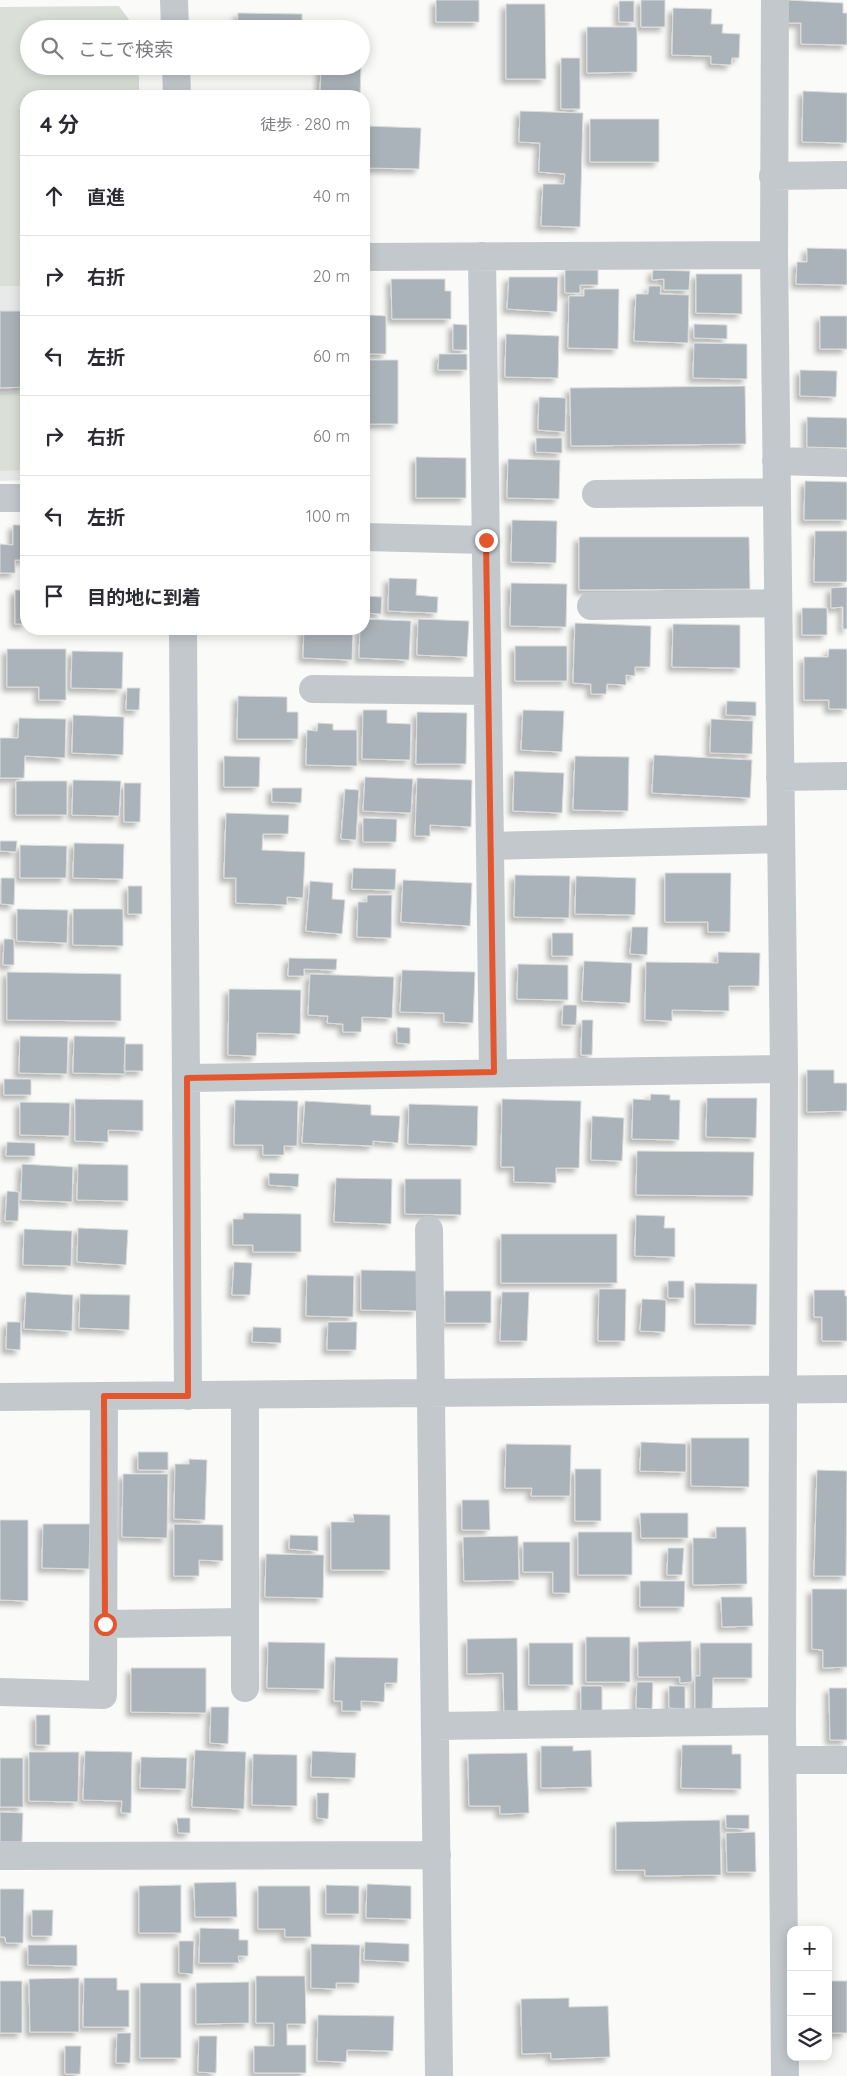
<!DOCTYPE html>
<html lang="ja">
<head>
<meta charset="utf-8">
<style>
	body { margin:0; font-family:Quicksand,"Noto Sans JP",sans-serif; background:#f7f7f7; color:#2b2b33 }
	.controls { position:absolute; right:15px; bottom:15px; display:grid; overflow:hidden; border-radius:10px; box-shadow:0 2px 12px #0003 }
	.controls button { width:45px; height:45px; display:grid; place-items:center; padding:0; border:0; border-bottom:1px solid #e1e1e2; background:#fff; color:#2b2b33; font:25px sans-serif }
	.stop { position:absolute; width:15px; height:15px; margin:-11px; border:4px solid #e4572e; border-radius:50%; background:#fff }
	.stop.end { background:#e4572e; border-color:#fff; box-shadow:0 1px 5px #0008 }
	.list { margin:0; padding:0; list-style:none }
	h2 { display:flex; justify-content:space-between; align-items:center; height:65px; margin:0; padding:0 20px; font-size:21px }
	h2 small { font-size:16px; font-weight:400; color:#7c7c81 }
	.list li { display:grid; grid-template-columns:32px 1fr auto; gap:15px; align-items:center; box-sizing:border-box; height:80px; padding:0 20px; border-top:1px solid #e1e1e2 }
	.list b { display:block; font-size:19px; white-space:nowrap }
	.list em { font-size:16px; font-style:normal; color:#7c7c81 }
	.icon { flex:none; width:28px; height:28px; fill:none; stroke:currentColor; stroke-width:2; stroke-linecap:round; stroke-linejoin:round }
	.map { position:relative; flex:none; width:847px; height:2076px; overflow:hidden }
	.search { position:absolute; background:#fff; box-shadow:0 2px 12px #0003; left:20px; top:20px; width:350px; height:55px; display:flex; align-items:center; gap:12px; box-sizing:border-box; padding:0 18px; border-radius:28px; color:#7c7c81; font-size:19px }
	.panel { position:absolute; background:#fff; box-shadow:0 2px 12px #0003; left:20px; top:90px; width:350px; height:545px; border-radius:20px }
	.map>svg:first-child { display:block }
	.built { fill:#e8e9e9 }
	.green { fill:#dadfd7 }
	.building { fill:#aab3b9; stroke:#dcdcda; filter:url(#shadow) }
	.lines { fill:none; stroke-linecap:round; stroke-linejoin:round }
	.minor { stroke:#c3c8cc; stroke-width:28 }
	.route { stroke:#e4572e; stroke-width:6 }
</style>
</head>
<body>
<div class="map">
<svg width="847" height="2076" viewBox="0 0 847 2076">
	<defs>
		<filter id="shadow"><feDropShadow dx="-4.5" dy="4.5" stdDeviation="2.5" flood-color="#0004"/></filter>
	</defs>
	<rect width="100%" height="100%" fill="#fafaf8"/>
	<path class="built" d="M0,286H26V480L0,481Z"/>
	<path class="green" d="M119,6L136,29H29V66H139V96H26V286H0V7Z
		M24,392L26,470L0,471V393Z"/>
	<path class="building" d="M436,0H479V22H436Z
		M641,0H665V27H641Z
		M788,0L843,3V13H847V45L801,44V23H788Z
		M619,1H634V22H619Z
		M506,4H545L546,79H506Z
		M673,8L712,9L711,24H723L722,33L740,34L739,58H732L731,65L711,64V56L672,55Z
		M238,13L302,14V29H237Z
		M587,27H637V72L587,73Z
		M561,58H580V109H561Z
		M321,66H361L360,96H320Z
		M803,91L847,93V143L802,142Z
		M520,111L583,113L580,227L541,226L543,184H564L565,174L539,172L540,143L519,142Z
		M590,119H659V162H590Z
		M366,126L421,128L419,169L366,168Z
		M807,248L847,249V285L796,284L797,262H807Z
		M565,270H598V285H580V293H565Z
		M653,270L690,271L689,290H664V279L652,280Z
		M696,274H742V314L696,313Z
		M509,277H558L557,312L507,309Z
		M391,279H445V291H451V319H392Z
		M649,286H661L660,294L689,295L688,343L634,341L636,294H648Z
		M584,289H619L618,349L568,348L569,296H584Z
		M0,311H26V387L0,388Z
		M369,315L386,316V354H369Z
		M820,316H847V349H820Z
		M453,324L467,325V350H453Z
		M694,324L727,325V339L694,338Z
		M506,334L559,336L558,378L505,377Z
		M694,343L747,344V379L693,378Z
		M439,354H467V370H438Z
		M364,360H398V424H364Z
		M800,370L837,371L836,397L800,396Z
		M745,386L746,444L571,446L570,388Z
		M539,397L566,398L565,432L538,430Z
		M807,417L847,418V448L807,447Z
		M536,438H562V453L536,452Z
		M416,457L466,458V498H416Z
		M508,459L560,460L559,499L507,498Z
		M805,481L847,482V520H804Z
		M512,520L557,521L556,563L511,562Z
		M13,525H26V560H15V573H0V544L13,545Z
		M815,531H847V582H814Z
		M579,537H749L750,589L579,590Z
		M389,578L417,579L416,595L438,597L437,613L388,611Z
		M511,583L567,584L566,627L510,626Z
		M847,587V629H843V607L831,608V588Z
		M15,590H26V624H15Z
		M364,596L382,597L381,614L364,613Z
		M802,608H827V635H802Z
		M364,619L411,621L409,660L359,658L360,629H364Z
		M418,619L469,621L467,657L417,655Z
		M575,623L651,626L650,667H635V676L626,675V685L607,684L606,694H591V684L573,683Z
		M673,624L740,625V668L672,667Z
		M304,629H353L352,660L303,658Z
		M515,646H567V681H515Z
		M7,649H66V700H39V687H7Z
		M829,649H847V709H829V700H804V657H828Z
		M72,651L123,652L122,689L71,688Z
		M127,688H140L139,710H126Z
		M238,696L287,697V712H298V739H237Z
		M727,701L756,702V716L726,715Z
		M363,710H387V723L411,724L410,760L362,759Z
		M523,710L564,711L562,752L521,750Z
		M417,712L467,713L466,764H416Z
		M73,715L124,717L123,755L72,753Z
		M19,718L66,719L65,758L25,756L24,778H0V738H18Z
		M711,719L753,721L752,754L710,753Z
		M318,723L333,724V730H357V766L306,765L307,730L317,731Z
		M654,755L752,760L750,798L652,793Z
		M224,756L260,757L259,787H224Z
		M575,756L629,757L628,811L573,810Z
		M514,771L564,773L562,813L513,811Z
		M365,777L413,779L411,813L363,811Z
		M417,778L472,780L471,827L430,825V836H415Z
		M73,780L121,781L119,816L72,815Z
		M16,781H67V815H16Z
		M124,783H141L140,822H124Z
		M272,788H302L301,803L272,802Z
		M345,789L359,790L356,840L341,839Z
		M226,813L289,815L288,834H263L262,850L305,852L303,898L287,897V905L236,903V878H224Z
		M363,818L397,819L396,842H363Z
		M0,841H17L16,852L0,851Z
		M74,843L124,844L123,879L73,878Z
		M20,845L67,846L66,878H20Z
		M353,868L396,869L395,890L352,889Z
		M665,873H731L730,932H708V922H665Z
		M515,875L570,876L569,918L514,917Z
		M576,876L636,878L635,915L575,914Z
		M1,878H15L14,905L1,904Z
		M403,880L472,883L470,926L401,922Z
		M310,881L333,883L332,899L345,900L342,934L306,931Z
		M128,886H142V914H128Z
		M367,895H392L391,938L357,937L358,902H367Z
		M17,909L68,910L67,943L17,941Z
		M73,909H123V946L73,945Z
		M632,927H648L647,955L630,954Z
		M552,933H573V956H552Z
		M4,939H14V965H3Z
		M718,952L760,953L759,986H729V1011L672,1010V1021L645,1020L646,962L718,963Z
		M289,958L337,959L336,970L304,969V976H288Z
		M584,961L632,963L630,1003L582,1001Z
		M518,964L568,965V1000L517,999Z
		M402,970L475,972L473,1023L444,1022V1013L400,1012Z
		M7,972L121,974V1021L7,1020Z
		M310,974L394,977L392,1018L362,1017L361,1032H343V1024L327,1023L328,1016L308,1015Z
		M229,989L301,990L300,1034L257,1033L256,1056L228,1055Z
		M563,1005H577L576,1025H562Z
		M582,1020H593L592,1055H581Z
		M397,1027L410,1028V1044L397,1043Z
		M20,1036L68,1037L67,1074L19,1073Z
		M74,1036L125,1037V1074L73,1073Z
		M125,1044H143V1071H124Z
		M807,1070H834V1083H847V1111L807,1112Z
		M4,1079H31V1095H4Z
		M651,1094L670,1095V1100H680L679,1140L632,1139L633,1099L650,1100Z
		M707,1098H757L756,1138L706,1137Z
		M75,1099L143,1100V1131L108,1130V1142L75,1141Z
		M502,1099L581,1101L579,1168H556V1183L514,1182V1167H501Z
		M235,1100L298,1101L297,1146H284V1155H263V1145H234Z
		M305,1101L371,1105V1115L400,1116L398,1143L373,1141V1146L302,1143Z
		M20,1102L70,1103L69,1136L20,1135Z
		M409,1104L478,1106L477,1146L408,1144Z
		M592,1116L624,1118L622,1161L591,1160Z
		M7,1142L35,1143V1156H6Z
		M637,1151L754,1152L753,1196L636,1195Z
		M22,1164L73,1167L72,1202L21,1200Z
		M78,1164L128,1165V1201L77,1200Z
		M269,1173L299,1174L298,1187L269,1185Z
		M336,1178L392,1179L391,1224L334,1222Z
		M405,1179H461V1215L405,1214Z
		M7,1191L19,1192L18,1221H5Z
		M243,1213L301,1214V1252H253V1245H233V1219H243Z
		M636,1215L665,1216L664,1228H675V1257L635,1256Z
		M78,1228L128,1230L126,1265L77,1262Z
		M24,1229L72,1231L71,1266L23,1265Z
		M501,1234H617V1283H501Z
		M234,1262L252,1263L250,1295H232Z
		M361,1270L417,1271V1311L361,1310Z
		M307,1275L354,1276L353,1317L306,1316Z
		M668,1281H684V1298H668Z
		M695,1283L757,1284L756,1325L695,1324Z
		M599,1289H626L625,1341H598Z
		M814,1290H845V1296H847V1341H822V1317H814Z
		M445,1291H491V1323H445Z
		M26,1292L73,1295L72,1331L24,1329Z
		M502,1292H529L527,1341H500Z
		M80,1294L130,1295L129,1330L79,1328Z
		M642,1299L666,1300L665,1332L640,1331Z
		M7,1322H21L20,1350L6,1349Z
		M328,1322H357L356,1350H327Z
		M253,1327L281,1328V1343L252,1342Z
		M691,1438H749V1487L691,1486Z
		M641,1442L686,1444V1472L640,1471Z
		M506,1444L571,1445L570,1496H531L532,1488H505Z
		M138,1452H168V1470H138Z
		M189,1459L207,1460L205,1520L174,1519L175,1464H189Z
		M575,1469H601V1521H575Z
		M817,1470L847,1471L846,1576H814Z
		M123,1474H168L167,1538L122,1537Z
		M462,1500H489L490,1530H462Z
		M640,1513H688V1538H641Z
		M353,1514L390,1515V1570H331V1522H354Z
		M0,1520H28V1601L0,1600Z
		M43,1524H90L89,1569L42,1568Z
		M174,1524L223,1525V1561L199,1560V1576H174Z
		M716,1527H746L747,1584L693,1585V1538H716Z
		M578,1532H632V1575H578Z
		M290,1535L318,1536V1551L289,1549Z
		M518,1536L519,1580L464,1581L463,1537Z
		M523,1542H570V1593H553V1572H523Z
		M668,1548H684L682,1575H667Z
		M266,1554L324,1555L323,1598L265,1597Z
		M640,1581H685L684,1607H640Z
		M812,1589H847V1667L823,1668V1650L812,1649Z
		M721,1597H752L753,1626L722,1627Z
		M586,1637H630V1682H586Z
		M517,1638L518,1711H504L503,1673L467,1674V1639Z
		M691,1641L692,1682L680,1683V1677H638V1642Z
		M268,1642L325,1643L324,1689L267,1688Z
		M529,1643H573V1685H529Z
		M700,1643H752V1678H713L712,1709L695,1710V1676H700Z
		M335,1657L398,1658L397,1683H385L384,1702L361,1701V1711H342V1701H334Z
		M131,1668H206V1713L131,1712Z
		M637,1682H653L652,1709L636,1708Z
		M581,1686H602V1712H581Z
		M669,1686H685V1709L669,1708Z
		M829,1688H847V1740H830Z
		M211,1707H229L228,1744L210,1743Z
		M36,1715H50V1745H36Z
		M682,1745H732V1754H741V1789L681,1788Z
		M541,1746H573V1751L591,1750L592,1787L541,1788Z
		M195,1750L246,1752L244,1809L192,1807Z
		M85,1751L132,1752L131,1813H121L122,1801L83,1800Z
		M312,1751L356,1753L355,1778L311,1777Z
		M29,1752H79L78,1802L29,1801Z
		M527,1753L529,1813L500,1814V1806H469L468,1754Z
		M253,1754L297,1755V1806L252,1805Z
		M141,1757L187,1758L186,1789L140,1788Z
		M0,1758H23V1807H0Z
		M317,1793H329L328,1819L317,1818Z
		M0,1812L23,1813L22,1842H0Z
		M726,1815H749V1829L726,1828Z
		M177,1818H190V1833H178Z
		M720,1820L721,1875L645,1876V1870H616V1822Z
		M755,1832L756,1872H727L726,1833Z
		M236,1882L237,1917H195L194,1883Z
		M367,1884L411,1886V1919L366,1918Z
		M181,1885V1933H139V1886Z
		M326,1885L359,1886V1914H326Z
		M258,1886H310L311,1937H285V1929H258Z
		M0,1889H24L23,1943H6L5,1937H0Z
		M32,1910H53L52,1936H32Z
		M200,1928L239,1929V1940H248V1956H238L239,1963H199Z
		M179,1941H194L193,1974L179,1973Z
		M365,1942L409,1944V1962L364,1960Z
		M311,1944L360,1945L359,1983H336V1989L311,1988Z
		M28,1945H77V1966L28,1965Z
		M256,1976H305L306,2024H287V2045H306V2073H254V2046H274V2023H256Z
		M79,1978V2032H30L29,1979Z
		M84,1978H117V1990H129V2027H83Z
		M0,1981H22V2033H0Z
		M828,1981H847V2033H828Z
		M249,1982V2023L196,2024V1983Z
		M140,1983H181V2058H140Z
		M569,1998V2007L608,2006L610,2057L551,2059V2053L522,2054L521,1999Z
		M318,2015L394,2016L393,2051L347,2050L346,2062L317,2061Z
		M117,2033H131L130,2063H116Z
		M199,2036H217L216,2073L198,2072Z
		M65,2046H81L80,2074H65Z"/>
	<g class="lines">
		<path class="minor" d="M174,0L175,29
			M775,0L774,255L784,1069L782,1721L785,2076
			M176,66L177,96
			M773,176L847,175
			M482,256L493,1072
			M364,257L774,255
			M776,461L847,463
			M596,494L776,492
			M0,498H26
			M364,537L486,540
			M591,606L778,603
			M183,629L188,1396
			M313,689L488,691
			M780,777L847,776
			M490,846L781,839
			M187,1078L784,1069
			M429,1230L439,2076
			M0,1397L847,1389
			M245,1397V1688
			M105,1624L245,1622
			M0,1692L103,1695L104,1396
			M435,1726L782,1721
			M783,1760H847
			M0,1856L437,1855"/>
	</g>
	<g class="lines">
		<path class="route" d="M105,1624L104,1396H188L187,1078L494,1072L486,540"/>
	</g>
</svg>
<div class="controls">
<button>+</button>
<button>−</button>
<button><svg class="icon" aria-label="layers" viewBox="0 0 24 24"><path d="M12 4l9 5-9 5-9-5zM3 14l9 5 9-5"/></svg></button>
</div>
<div class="stop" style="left:105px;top:1624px"></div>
<div class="stop end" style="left:486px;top:540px"></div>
<div class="search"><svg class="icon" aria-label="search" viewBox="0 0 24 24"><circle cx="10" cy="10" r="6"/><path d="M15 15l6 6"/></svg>ここで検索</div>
<section class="panel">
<h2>4 分<small>徒歩 · 280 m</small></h2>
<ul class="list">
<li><svg class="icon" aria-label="ahead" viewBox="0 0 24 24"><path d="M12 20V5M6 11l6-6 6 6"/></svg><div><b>直進</b></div><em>40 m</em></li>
<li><svg class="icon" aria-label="right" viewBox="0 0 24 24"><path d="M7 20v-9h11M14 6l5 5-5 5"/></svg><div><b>右折</b></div><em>20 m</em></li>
<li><svg class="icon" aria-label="left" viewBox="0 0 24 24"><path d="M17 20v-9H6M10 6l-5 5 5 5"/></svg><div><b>左折</b></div><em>60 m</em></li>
<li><svg class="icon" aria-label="right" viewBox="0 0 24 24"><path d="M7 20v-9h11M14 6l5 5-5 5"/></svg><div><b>右折</b></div><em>60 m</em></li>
<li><svg class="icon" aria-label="left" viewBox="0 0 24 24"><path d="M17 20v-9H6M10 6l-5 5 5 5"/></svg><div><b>左折</b></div><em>100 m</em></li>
<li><svg class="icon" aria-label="arrive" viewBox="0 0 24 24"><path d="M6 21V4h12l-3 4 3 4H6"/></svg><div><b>目的地に到着</b></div></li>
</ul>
</section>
</div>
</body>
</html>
